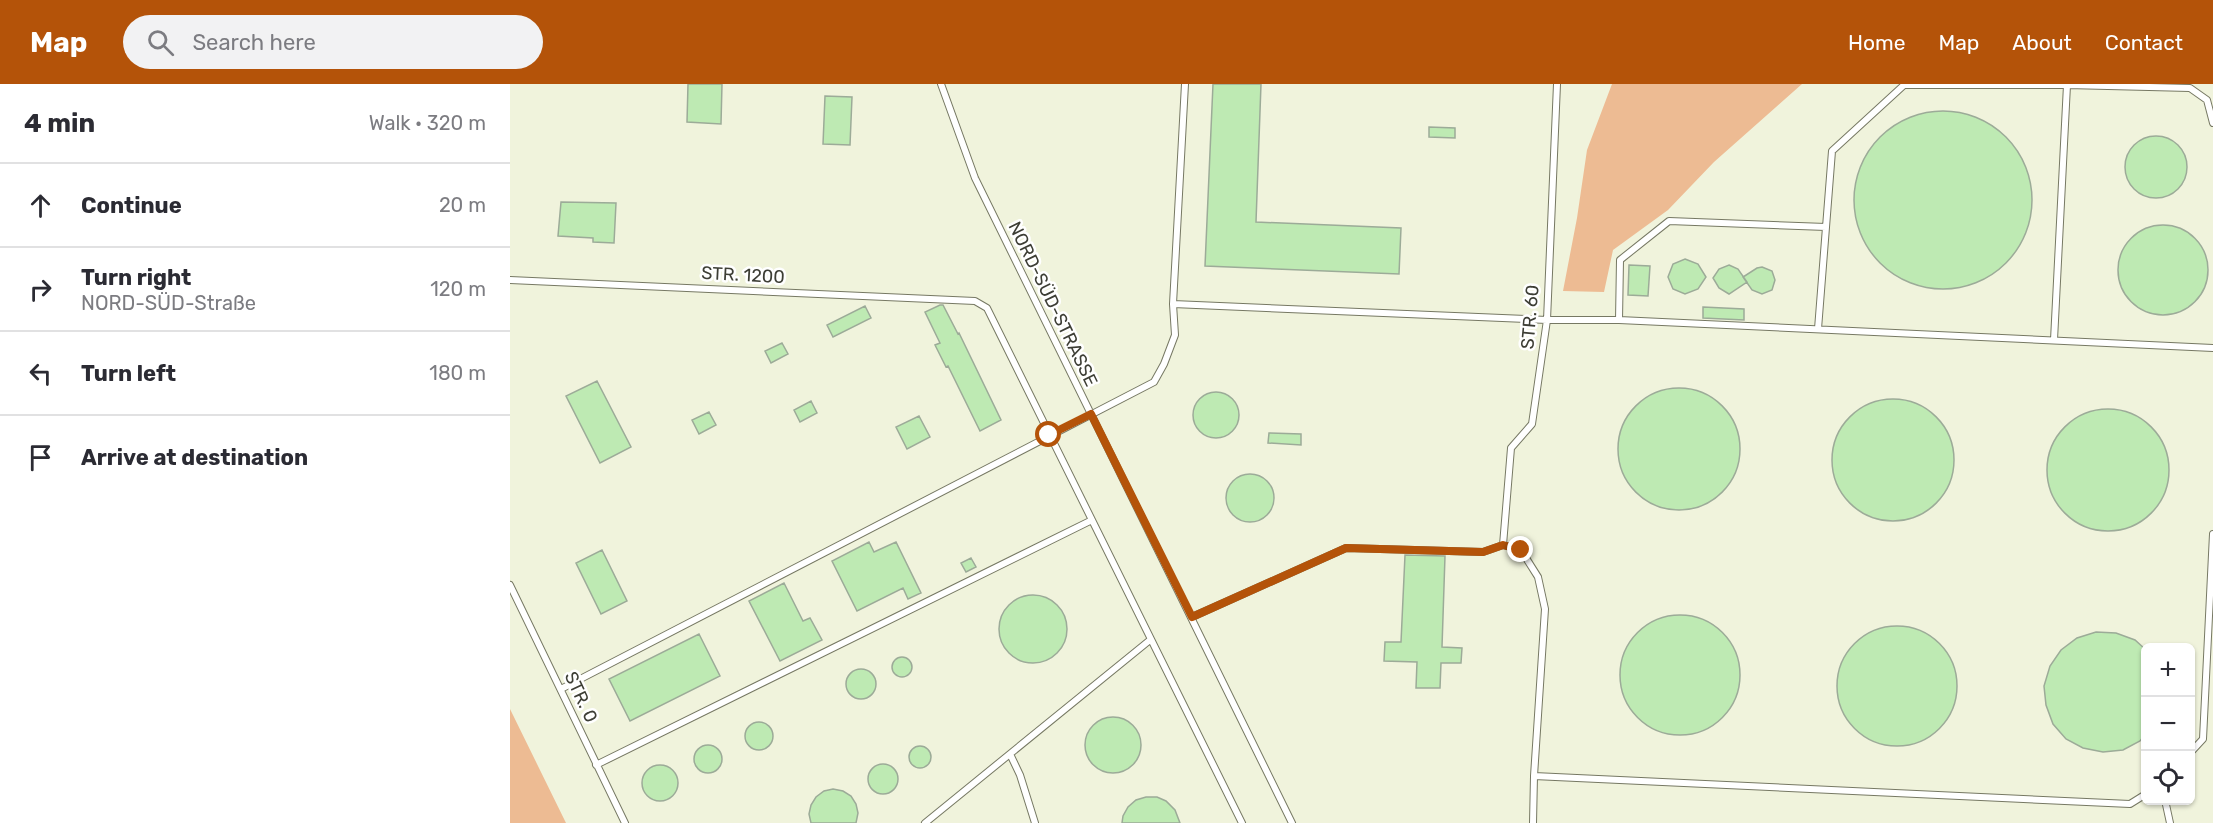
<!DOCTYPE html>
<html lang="en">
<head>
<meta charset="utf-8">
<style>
	body { margin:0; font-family:Rubik,sans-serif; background:#f2f2f3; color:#2b2b33 }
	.controls { position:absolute; right:18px; bottom:18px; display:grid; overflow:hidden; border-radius:9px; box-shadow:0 2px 4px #0004 }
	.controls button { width:54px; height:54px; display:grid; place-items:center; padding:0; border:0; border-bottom:2px solid #e1e1e2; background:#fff; color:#2b2b33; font:30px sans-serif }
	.stop { position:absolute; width:18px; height:18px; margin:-14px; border:4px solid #b45309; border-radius:50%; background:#fff }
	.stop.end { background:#b45309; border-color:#fff; box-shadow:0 2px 6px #0008 }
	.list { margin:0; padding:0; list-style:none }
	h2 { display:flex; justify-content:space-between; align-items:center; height:78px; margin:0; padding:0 24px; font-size:26px }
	h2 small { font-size:20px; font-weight:400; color:#7c7c81 }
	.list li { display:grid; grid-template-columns:39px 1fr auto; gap:18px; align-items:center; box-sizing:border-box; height:84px; padding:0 24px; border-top:2px solid #e1e1e2 }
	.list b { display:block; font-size:22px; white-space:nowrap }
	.list p { margin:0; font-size:20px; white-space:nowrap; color:#7c7c81 }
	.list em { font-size:20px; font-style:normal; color:#7c7c81 }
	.icon { flex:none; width:33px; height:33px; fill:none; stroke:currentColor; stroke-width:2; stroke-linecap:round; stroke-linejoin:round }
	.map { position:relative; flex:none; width:1703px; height:739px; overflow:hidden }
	header { display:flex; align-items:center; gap:36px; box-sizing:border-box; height:84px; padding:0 30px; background:#b45309; color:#fff }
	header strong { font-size:28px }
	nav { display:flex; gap:33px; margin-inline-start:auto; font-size:21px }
	.search { width:420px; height:54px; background:#f2f2f3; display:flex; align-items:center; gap:15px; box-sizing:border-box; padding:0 21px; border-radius:33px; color:#7c7c81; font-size:22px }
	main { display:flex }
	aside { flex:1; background:#fff }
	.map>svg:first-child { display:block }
	.green { fill:#edbb93 }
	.building { fill:#beeab3; stroke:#9cab98; stroke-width:1.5 }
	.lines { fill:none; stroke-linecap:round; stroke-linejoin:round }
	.lane-casing { stroke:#767863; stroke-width:8 }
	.lane { stroke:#fff; stroke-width:6 }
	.route { stroke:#b45309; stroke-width:8 }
	.labels { text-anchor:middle; stroke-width:5; stroke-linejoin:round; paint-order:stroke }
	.street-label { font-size:18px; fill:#3d3e35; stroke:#fff }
</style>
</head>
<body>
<header>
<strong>Map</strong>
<div class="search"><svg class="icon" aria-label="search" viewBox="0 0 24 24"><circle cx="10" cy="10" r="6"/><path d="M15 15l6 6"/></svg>Search here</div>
<nav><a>Home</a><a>Map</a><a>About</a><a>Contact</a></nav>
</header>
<main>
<aside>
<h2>4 min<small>Walk · 320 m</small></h2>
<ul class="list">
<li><svg class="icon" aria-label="ahead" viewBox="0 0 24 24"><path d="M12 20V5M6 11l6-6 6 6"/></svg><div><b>Continue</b></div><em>20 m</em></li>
<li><svg class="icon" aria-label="right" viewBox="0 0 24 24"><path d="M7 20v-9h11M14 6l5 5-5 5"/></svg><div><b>Turn right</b><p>NORD-SÜD-Straße</p></div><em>120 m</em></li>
<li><svg class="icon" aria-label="left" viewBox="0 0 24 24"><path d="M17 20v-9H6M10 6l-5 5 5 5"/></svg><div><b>Turn left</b></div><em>180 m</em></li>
<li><svg class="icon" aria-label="arrive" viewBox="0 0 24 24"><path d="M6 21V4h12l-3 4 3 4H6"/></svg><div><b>Arrive at destination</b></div></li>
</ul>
</aside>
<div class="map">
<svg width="1703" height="739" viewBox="0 0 1703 739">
	<rect width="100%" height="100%" fill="#f0f3dc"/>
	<path class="green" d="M1102,0H1292L1204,78L1158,126L1103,166L1094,208L1053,207L1067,134L1077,66Z
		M0,625L56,739H0Z"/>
	<path class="building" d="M178,0H212L211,40L177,38Z
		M703,0H751L746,138L891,144L889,190L695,182Z
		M315,12L342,13L340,61L313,60Z
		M1344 116a89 89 0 1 1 178 0a89 89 0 1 1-178 0Z
		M919,43L945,44V54L919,53Z
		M1615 83a31 31 0 1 1 62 0a31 31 0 1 1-62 0Z
		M51,118L106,119L104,159L83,158V154L48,152Z
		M1608 186a45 45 0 1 1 90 0a45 45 0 1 1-90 0Z
		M1175,175L1188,180L1196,193L1188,205L1175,210L1163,205L1158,193L1163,180Z
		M1119,181L1140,182L1138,212L1118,211Z
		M1219,181L1228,185L1237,198L1219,210L1209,204L1203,194L1209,185Z
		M1252,183L1262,187L1265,196L1262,206L1252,210L1242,206L1233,193L1247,184Z
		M430,221H433L448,250L449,249L491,336L470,347L438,282L436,283L425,261L430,259L415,228Z
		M355,222L361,234L323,253L317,241Z
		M1193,223L1234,225V236L1193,234Z
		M272,259L278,270L261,279L255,267Z
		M87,297L121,363L90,379L56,312Z
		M1108 365a61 61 0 1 1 122 0a61 61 0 1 1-122 0Z
		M683 331a23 23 0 1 1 46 0a23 23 0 1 1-46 0Z
		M1322 376a61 61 0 1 1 122 0a61 61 0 1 1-122 0Z
		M301,317L307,329L290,338L284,326Z
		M1537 386a61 61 0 1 1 122 0a61 61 0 1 1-122 0Z
		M199,328L206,341L189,350L182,336Z
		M409,332L420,353L397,365L386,343Z
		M759,349L791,350V361L758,359Z
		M716 414a24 24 0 1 1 48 0a24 24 0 1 1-48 0Z
		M359,458L364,468L386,458L411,509L398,515L393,504L347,527L322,477Z
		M92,466L117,517L91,530L66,479Z
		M895,471L935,472L932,563L952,564L951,579H931L930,604H906L907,578L874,577L875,558H891Z
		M461,474L466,483L456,488L451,479Z
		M274,499L293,537L300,534L312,556L270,577L239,517Z
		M489 545a34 34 0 1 1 68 0a34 34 0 1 1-68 0Z
		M1110 591a60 60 0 1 1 120 0a60 60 0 1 1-120 0Z
		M1327 602a60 60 0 1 1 120 0a60 60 0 1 1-120 0Z
		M1586,548L1606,549L1625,556L1635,565V651L1630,657L1613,666L1593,668L1573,664L1556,655L1543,640L1536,621L1534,602L1540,582L1551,566L1567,554Z
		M189,550L210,592L120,637L99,595Z
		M382 583a10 10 0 1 1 20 0a10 10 0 1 1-20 0Z
		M336 600a15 15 0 1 1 30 0a15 15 0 1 1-30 0Z
		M575 661a28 28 0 1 1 56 0a28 28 0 1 1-56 0Z
		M235 652a14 14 0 1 1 28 0a14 14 0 1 1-28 0Z
		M184 675a14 14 0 1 1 28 0a14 14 0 1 1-28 0Z
		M399 673a11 11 0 1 1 22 0a11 11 0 1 1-22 0Z
		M358 695a15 15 0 1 1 30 0a15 15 0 1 1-30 0Z
		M132 699a18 18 0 1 1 36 0a18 18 0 1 1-36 0Z
		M323,705L333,707L341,712L346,720L348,729L346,739H301L299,730L301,721L306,713L314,707Z
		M636,713H647L656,717L665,726L670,739H612L613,732L618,723L626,716Z"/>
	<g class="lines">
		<g class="lane-casing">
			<path id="lane" d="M431,0L465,94L782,739
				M0,196L465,217L477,224L732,739
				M663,220L1037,236H1109L1703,264
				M1109,236L1110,176L1159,137L1316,143
				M1308,245L1322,67L1394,1H1557L1680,4L1697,16L1703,39
				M1544,256L1557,1
				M993,461L1001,364L1022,340L1037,236L1047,0
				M0,501L115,739
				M682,533L836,464L973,468L993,461L1011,466L1028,493L1035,525L1024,692L1023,739
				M51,605L644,298L654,280L665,251L663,220L675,0
				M1680,669L1693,655L1703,450
				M500,670L510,691L525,739
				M86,681L582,436
				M1024,692L1620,720L1636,710
				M1655,716L1660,739
				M415,739L640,556"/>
		</g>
		<use href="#lane" class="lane"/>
	</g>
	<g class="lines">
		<path class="route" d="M539,351L581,330L682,533L836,464L973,468L993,461L1011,466"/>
	</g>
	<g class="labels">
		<g class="street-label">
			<text transform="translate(233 191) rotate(3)" y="6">STR. 1200</text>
			<text transform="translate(543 220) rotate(64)" y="6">NORD-SÜD-STRASSE</text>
			<text transform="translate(1020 233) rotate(-85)" y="6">STR. 60</text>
			<text transform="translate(71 613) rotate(65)" y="6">STR. 0</text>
		</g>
	</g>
</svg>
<div class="controls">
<button>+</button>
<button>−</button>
<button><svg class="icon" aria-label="locate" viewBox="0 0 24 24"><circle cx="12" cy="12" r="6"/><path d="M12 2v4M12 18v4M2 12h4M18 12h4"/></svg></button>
</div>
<div class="stop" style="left:539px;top:351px"></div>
<div class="stop end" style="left:1011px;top:466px"></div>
</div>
</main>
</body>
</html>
